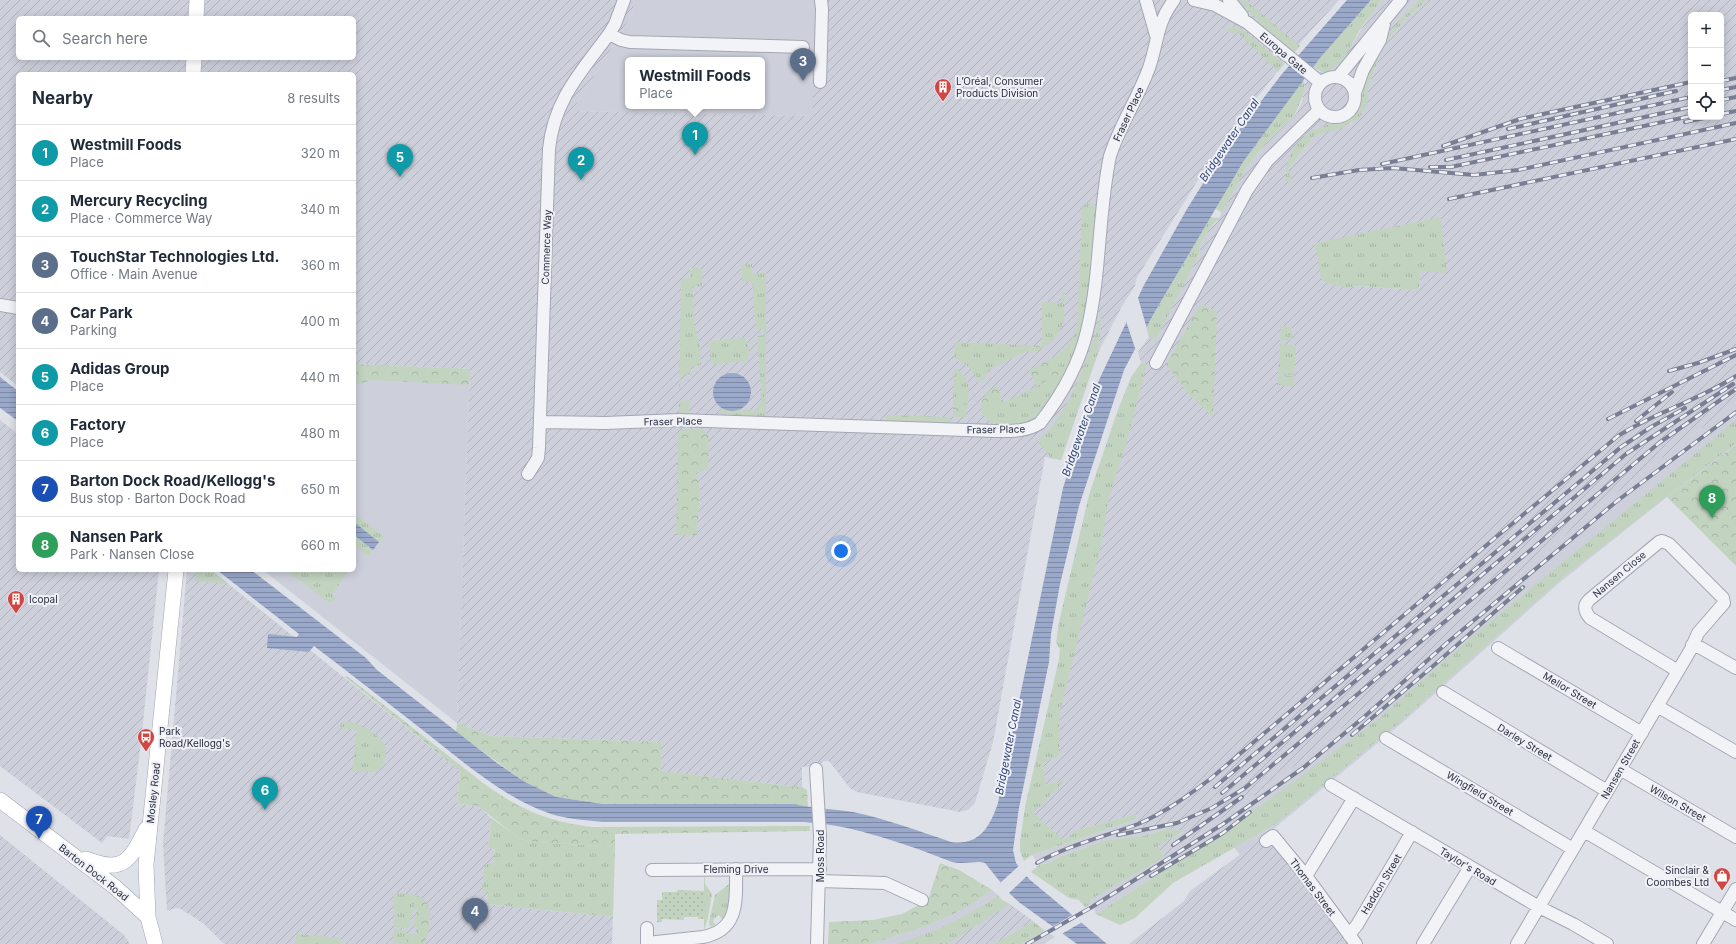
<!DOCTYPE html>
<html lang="en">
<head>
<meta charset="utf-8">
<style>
	body { margin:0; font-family:Inter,sans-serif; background:#f6f6f7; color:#1f2937 }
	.controls { position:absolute; right:12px; top:12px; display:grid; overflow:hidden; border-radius:6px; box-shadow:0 2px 10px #0003 }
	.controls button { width:36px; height:36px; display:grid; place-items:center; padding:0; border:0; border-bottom:1px solid #e0e1e3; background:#fff; color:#1f2937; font:20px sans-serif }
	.you { position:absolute; left:841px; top:551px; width:14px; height:14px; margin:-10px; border:3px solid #fff; border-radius:50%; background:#1a73e8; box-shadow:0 0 0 6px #1a73e833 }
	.badge { display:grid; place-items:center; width:26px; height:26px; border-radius:50%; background:#ea580c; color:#fff; font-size:13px; font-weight:700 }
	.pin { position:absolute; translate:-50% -33px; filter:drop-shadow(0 1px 2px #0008) }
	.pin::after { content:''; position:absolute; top:21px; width:14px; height:12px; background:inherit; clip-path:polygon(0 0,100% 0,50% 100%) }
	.popup { position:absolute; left:625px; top:57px; width:140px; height:52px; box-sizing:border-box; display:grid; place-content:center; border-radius:6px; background:#fff; filter:drop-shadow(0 1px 3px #0005); font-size:13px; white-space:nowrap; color:#747a83 }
	.popup b { font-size:15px; color:#1f2937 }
	.popup::after { content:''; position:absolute; left:50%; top:100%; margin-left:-8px; border:8px solid transparent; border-top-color:#fff }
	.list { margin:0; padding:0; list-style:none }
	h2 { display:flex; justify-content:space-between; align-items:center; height:52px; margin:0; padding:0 16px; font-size:17px }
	h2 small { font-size:13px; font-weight:400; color:#747a83 }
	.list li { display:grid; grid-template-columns:26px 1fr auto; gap:12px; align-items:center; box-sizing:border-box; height:56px; padding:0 16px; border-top:1px solid #e0e1e3 }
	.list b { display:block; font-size:15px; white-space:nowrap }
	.list p { margin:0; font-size:13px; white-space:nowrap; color:#747a83 }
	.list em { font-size:13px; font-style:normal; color:#747a83 }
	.icon { flex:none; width:22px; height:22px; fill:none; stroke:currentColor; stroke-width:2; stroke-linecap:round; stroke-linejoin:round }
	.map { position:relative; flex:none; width:1736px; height:944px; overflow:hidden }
	.search { position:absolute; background:#fff; box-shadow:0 2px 10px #0003; left:16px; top:16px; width:340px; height:44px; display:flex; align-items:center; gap:10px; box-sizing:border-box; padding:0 14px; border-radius:6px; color:#747a83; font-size:15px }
	.panel { position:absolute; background:#fff; box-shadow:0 2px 10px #0003; left:16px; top:72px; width:340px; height:500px; border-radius:6px }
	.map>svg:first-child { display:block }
	.built { fill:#cdd0db; fill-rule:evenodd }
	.industrial { fill:url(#industrial-furrows); fill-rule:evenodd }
	.grass { fill:url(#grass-tufts) }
	.forest { fill:url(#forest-crowns) }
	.garden { fill:url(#garden-dots) }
	.water { fill:url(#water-rules) }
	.pier { fill:#dfe1e9 }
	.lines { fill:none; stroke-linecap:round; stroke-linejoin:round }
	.minor-casing { stroke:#a4a7b3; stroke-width:14 }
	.major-casing { stroke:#9fa3b4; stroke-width:16 }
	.minor { stroke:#f2f3f7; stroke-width:12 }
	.major { stroke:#fff; stroke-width:15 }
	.rail-casing { stroke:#797e92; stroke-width:4 }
	.rail { stroke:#eff1f6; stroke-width:2.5; stroke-dasharray:8; stroke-linecap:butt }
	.labels { text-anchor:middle; stroke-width:4; stroke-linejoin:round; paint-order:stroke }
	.street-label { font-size:10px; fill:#282d40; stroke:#eff1f6 }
	.poi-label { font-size:10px; fill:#282d40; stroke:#eff1f6; text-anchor:start }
	.water-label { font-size:11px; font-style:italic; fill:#324474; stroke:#eff1f6 }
</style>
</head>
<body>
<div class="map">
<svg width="1736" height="944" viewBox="0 0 1736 944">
	<defs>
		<pattern id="industrial-furrows" width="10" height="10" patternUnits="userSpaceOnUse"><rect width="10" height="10" fill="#cdd0db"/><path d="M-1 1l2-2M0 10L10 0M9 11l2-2" fill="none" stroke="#b0b3bd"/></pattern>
		<pattern id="grass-tufts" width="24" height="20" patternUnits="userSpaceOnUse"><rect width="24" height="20" fill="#c2d3c0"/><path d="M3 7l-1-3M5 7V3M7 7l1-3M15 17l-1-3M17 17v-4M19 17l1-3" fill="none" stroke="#a7b5a6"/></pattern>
		<pattern id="forest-crowns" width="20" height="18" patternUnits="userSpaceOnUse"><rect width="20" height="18" fill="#c2d3c0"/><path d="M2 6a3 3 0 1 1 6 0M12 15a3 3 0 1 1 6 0" fill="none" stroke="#a7b5a6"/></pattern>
		<pattern id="garden-dots" width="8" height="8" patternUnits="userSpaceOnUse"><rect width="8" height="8" fill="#c2d3c0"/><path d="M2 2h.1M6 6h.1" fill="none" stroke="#a7b5a6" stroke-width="1.8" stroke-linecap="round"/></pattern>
		<pattern id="water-rules" width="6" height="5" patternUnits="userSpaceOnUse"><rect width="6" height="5" fill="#9aa9c9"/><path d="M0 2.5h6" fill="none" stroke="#7e8aa5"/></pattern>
	</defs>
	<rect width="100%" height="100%" fill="#dfe1e9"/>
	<path class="built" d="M635,0H817L818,7L813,116L572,111L632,15ZM628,60H762V106H628Z
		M354,364L470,369L457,723L263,570H354Z
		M1736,402V445L1667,497L1559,583L1402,723L1260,840L1240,855L1223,833L1096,914L1090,900L1201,833L1267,787L1316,749L1388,691L1556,542L1629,483Z
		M1137,819L1140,827L1167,829L1143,836L1107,840L1061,856L1048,863L1039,865L1032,855Z
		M992,890L998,895L980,908L956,921L925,935L895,944H870L921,928L977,901Z
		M1045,931L1055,937L1044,944H1021Z"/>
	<path class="industrial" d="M0,0H635L632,15L572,111L812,116L818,7L817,0H1339L1301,42L1251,105L1205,169L1136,279L1135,286L1122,306L1098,353L1061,460L1045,457L993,742L975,803L968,810L960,812L857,792L850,788L829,761H824L819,766L802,767V787L660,771L661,742L491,736L457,723L470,369L354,364V74H18V386L0,372ZM18,18H354V58H18Z
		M1382,0H1419L1406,13L1388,35L1361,91L1360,106L1353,116L1341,123L1318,128L1305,135L1285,172L1291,183L1288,169L1315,135L1351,124L1366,105L1368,87L1381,52L1390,37L1406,19L1427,0H1736V402L1629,483L1556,542L1388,691L1316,749L1267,787L1201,833L1164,857L1158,846L1184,831L1140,827L1135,814L1079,830L1060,842L1025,807L1144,364L1141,363L1138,352L1149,337L1155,340L1199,255L1200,245L1210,228L1216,223L1246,168L1266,143L1296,114L1302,102L1305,84L1316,71L1320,72L1349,49L1375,7ZM1691,15H1721V117H1691ZM1441,217L1421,271L1419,290L1357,286Z
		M0,420L18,434V570H159L141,742L129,839L107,836L102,843L0,766Z
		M187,570H211L460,771L457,804L479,806L491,818L488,848L495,849L493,865L483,891H488L487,904L613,917L612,944H224L204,924L181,909L176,908L167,911L163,844Z
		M0,835L124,935L130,944H0Z
		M1267,839L1274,841L1349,944H1129L1184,901L1190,891L1260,840Z
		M1010,904L1033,921L994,944H943Z"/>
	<path class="grass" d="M1239,0H1245L1300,46L1295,52L1261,24Z
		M1371,0H1382C1373,10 1365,22 1358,33C1350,47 1334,85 1313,67L1320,58Z
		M1419,0H1427L1406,19L1390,37L1381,52L1368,87L1367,105L1359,118L1342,128L1315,135L1288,169L1292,184L1287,182C1284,174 1286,165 1289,158C1296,139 1313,127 1332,124C1340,122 1346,122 1352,117C1364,106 1360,91 1365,77C1376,48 1396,21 1419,0Z
		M1232,27H1237L1244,31L1284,64L1278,72L1236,31L1233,33L1225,31Z
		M1303,80L1305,84L1303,96L1295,114L1266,143L1246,168L1222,213L1215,208L1243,162Z
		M1088,203L1098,206L1086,312L1078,345L1066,374L1040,411L1033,419L1024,423H991L982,414L1062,373L1054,357C1066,349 1073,340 1077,327L1082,208L1083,205Z
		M1210,217L1219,218L1210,228L1200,245L1199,255L1155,341L1149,337L1146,327Z
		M1441,217L1447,273L1421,271L1419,290L1357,286L1347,288L1333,285L1321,280L1315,243Z
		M752,264V274L766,273V417L720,414L721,408L725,410H739L742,412L746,408L753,413L762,400L757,336L764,335V329H756L752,281L742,282L741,265Z
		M690,268H701L702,286L692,287L695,327L700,345L701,365L691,366V374L681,375L679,401L690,400L689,413L679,414L681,279L690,278Z
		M1063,292L1065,293L1064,323L1054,340L1038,351L1025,352L989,370L985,378L978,383C974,370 966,363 954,358L955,342L1042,346V302L1061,303L1062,293Z
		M1102,310L1098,353L1061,460L1050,458C1048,449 1039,448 1038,440C1042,434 1049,432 1053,425C1078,391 1091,350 1102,310Z
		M1281,326L1292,327L1291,341L1280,340Z
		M743,338H745C749,344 750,355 747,361L714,364L711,363L709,343L711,341Z
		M1280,344L1296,345L1294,375L1278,374Z
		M1141,363L1147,365L1124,451L1109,497L1102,541L1060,712L1059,756L1043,763L1046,785L1065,780L1033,813L1063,840L1078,830L1135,814L1137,819L1032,855L1024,861L1020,851V842L1025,807L1059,659L1060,649L1056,643L1059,622L1089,495L1116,415L1131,377Z
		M954,368C971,375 969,389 968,405L953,404Z
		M1277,375L1294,376L1293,387L1277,385Z
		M886,415L950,417V423L886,421Z
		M1736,420V443L1563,577L1401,721L1277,823L1173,883L1135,918L1120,925L1096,914L1223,833L1377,720L1468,640Z
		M357,516L384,536L379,542L354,522Z
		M354,535L373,550L368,556L354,545Z
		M187,570H211L229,584L195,581L196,572L187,571Z
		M285,570H349L332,595L337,599L330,602L324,599Z
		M348,722C358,722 381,735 385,745C388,753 384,765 378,771L368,772L352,771L357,730L340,728L341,723Z
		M491,818L521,839L534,842L615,847L613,917L487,904L488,892L482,891L484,867L487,864H493L495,849L488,848Z
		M1167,829L1184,831L1158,846L1164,857L1090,900L1091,904L1085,907L1079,900L1069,898L1031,872L1039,865L1048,863L1061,856L1107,840L1143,836Z
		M705,876V884L712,894L708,918L704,930V877Z
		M729,884C729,897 730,908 723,920L719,915L713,920L715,925L710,927L709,922L715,895Z
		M394,893L416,895L409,928L394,927L395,910H393Z
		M998,895L1002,900L1010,904L950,942L943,944H895C932,933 966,918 998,895Z
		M1033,921L1045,931L1021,944H994Z
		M394,929L407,930L406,944H393Z
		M296,934L341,938L340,944H295Z"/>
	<path class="forest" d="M1200,305L1217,311L1213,417L1187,393L1166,364Z
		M1054,357L1062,373L1037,386L1029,370Z
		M354,364L470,369L469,385L373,380L355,385Z
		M997,386L1004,403L982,414C979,401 985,391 997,386Z
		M953,404L968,405L965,417H953Z
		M682,429H703L709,436L708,469L696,473L700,488L697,535H676L678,434Z
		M1736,445V566L1667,497Z
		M347,676L483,783C521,810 545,821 592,827L810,826V831L615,834V847L534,842L521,839L511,832L478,806L457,804L460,771L345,677Z
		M457,723L491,736L661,742V771L802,787L807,790L808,808L603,804L556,797L525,782L456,732Z
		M940,863L959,870L992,890L977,901L953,914L921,928L870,944H828L829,922L873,920L902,914L928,900Z
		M416,895C436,901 431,928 424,944H406L407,933L415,934L417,927L413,926L417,909L413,908Z"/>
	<path class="garden" d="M677,890L704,891V919H698V917H684V920L662,919V922H657V900H662V892H677Z"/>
	<path class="water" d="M1347,0H1371L1320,58L1243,162L1153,315L1124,370L1079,506L1060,584L1051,634L1049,662L1019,808L1013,850L1016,863L1029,879L1107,944H1077L1020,903L1010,894L985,863C977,860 964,865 952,862C941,858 929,853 918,849C882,837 844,824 805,822H602C585,820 567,819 551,814C505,798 467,765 429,735C391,705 353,676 314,646L309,652L267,648L268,634L297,637L299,634L217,570H251L366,658L377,670L497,763L525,782L556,797L603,804H792C812,808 833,809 853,812C886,819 919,831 951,842C979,846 990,827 998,803L1063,488L1086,414L1099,380L1144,285L1187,209L1225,148L1282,74Z
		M713 392a19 19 0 1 1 38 0a19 19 0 1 1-38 0Z
		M0,377L18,391V421L0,408Z
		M354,522L379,542L373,550L354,535Z"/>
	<path class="pier" d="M1137,294L1147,329L1136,351L1125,318Z
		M1020,865L1028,875L1008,894L999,884Z
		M1074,914L1084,921L1060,935L1050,928Z"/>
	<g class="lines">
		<g class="minor-casing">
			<path id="minor" d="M1146,0L1156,35
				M1194,0L1215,5L1248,23L1321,83
				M1229,0L1242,16
				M609,34L621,40L630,42L803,47
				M1315 97a20 20 0 1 1 40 0a20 20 0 1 1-40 0Z
				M1338,77L1401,0
				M820,82L822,9L821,0
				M1355,93L1363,70L1380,40L1384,24
				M0,305L18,308
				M1156,363L1247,190L1267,161L1319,110
				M541,422L606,423L679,420L995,431C1011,431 1026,432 1040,423C1061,396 1079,365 1087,331C1101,274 1098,213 1110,156C1120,125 1138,98 1149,68C1158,42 1156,24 1174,0
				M528,474L538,458L539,448L549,149C554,100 581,72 609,34L615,24L624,0
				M1692,645L1701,648L1736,668
				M1498,648L1642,733
				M1443,692L1607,791
				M1657,706L1736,752
				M1386,738L1573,849
				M816,769L820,836L817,944
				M1620,769L1736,837
				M1331,785L1539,907L1573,924L1607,944
				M1584,831L1736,920
				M1266,841L1273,836L1306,876L1356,944
				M652,870L820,869
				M1306,876L1354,798
				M820,881L885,883L922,900
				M1349,935L1357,925L1412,832
				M647,943L703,937C740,930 736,899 736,869
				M647,944V928
				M1423,944L1470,867
				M1517,944L1691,649L1698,633L1724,603L1723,598L1669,544L1662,541L1659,542L1589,600C1583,606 1585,612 1590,618L1678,671
				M1703,944L1736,889"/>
		</g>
		<g class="major-casing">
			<path id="major" d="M196,18L197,0
				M193,74L194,58
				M0,800L115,887L148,917
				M86,859C123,874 130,861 146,829
				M155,944L148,917L146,865L176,570"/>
		</g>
		<use href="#minor" class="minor"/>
		<use href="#major" class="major"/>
		<g class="rail-casing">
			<path id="rail" d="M1721,81L1736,78
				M1721,90L1736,87
				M1721,100L1736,97
				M1721,114L1736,111
				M1685,122L1709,117
				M1508,129L1676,91
				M1443,146L1520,119L1691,82
				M1446,160L1691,107
				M1382,164L1691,97
				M1430,167H1451L1691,116
				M1312,178L1359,170L1393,168L1474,175L1518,170L1736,123
				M1449,199L1736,139
				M1669,371L1698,363L1736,349
				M1608,419L1736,355
				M1636,421L1672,392
				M1352,735L1432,667L1523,587
				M1215,787L1621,447L1651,427L1685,408
				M1222,793L1626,454L1733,384
				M1118,835L1177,823L1212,808L1245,788L1659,443L1736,389
				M1173,845L1242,797
				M1037,863C1068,845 1104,837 1138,824C1164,813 1186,797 1209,780L1495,538L1618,436C1656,412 1699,400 1736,376
				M1151,876L1223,833L1250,812
				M1027,944L1092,907L1223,824L1303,768L1364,717L1448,642L1617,501L1736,412"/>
		</g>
		<use href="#rail" class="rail"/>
	</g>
	<defs>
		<g id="building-pin" transform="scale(0.9)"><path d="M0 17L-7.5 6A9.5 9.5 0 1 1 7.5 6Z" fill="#cf4743" stroke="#eff1f6"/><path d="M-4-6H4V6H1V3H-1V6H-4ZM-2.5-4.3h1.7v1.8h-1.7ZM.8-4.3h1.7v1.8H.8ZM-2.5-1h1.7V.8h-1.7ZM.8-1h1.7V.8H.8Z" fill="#fff"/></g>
		<g id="bus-pin" transform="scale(0.9)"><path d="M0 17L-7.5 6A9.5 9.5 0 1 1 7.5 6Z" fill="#cf4743" stroke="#eff1f6"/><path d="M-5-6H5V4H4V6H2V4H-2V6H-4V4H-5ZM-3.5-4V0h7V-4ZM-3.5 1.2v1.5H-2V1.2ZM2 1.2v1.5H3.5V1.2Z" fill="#fff"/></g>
		<g id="shop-pin" transform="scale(0.9)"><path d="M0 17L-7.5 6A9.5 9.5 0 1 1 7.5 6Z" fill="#cf4743" stroke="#eff1f6"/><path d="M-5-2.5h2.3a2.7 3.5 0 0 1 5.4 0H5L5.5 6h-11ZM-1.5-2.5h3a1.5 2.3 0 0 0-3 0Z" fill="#fff"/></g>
	</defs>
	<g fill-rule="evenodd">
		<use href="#building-pin" x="943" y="87"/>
		<use href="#building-pin" x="16" y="599"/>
		<use href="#bus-pin" x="146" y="737"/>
		<use href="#shop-pin" x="1722" y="876"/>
	</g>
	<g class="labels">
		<g class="street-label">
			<text transform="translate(1284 53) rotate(40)" y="4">Europa Gate</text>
			<text transform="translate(1128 114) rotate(-65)" y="4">Fraser Place</text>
			<text transform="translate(546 247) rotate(-88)" y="4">Commerce Way</text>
			<text transform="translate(673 421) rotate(-1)" y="4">Fraser Place</text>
			<text transform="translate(996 429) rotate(-1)" y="4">Fraser Place</text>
			<text transform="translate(1619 574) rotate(-40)" y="4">Nansen Close</text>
			<text transform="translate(1570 690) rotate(31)" y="4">Mellor Street</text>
			<text transform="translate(1525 742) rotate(31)" y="4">Darley Street</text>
			<text transform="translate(1620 769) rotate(-60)" y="4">Nansen Street</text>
			<text transform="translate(153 793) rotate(-84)" y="4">Mosley Road</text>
			<text transform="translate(1480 793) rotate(31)" y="4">Wingfield Street</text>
			<text transform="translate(1678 803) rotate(30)" y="4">Wilson Street</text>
			<text transform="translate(820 856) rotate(-90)" y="4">Moss Road</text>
			<text transform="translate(1468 866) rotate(31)" y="4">Taylor's Road</text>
			<text x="736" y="873">Fleming Drive</text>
			<text transform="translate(94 872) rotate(38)" y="4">Barton Dock Road</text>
			<text transform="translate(1381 884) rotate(-59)" y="4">Haddon Street</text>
			<text transform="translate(1313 887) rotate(53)" y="4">Thomas Street</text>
		</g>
		<g class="poi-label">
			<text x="956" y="85">L’Oréal, Consumer<tspan x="956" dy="12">Products Division</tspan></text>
			<text x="29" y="603">Icopal</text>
			<text x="159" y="735">Park<tspan x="159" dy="12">Road/Kellogg's</tspan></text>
			<text x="1709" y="874" text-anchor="end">Sinclair &amp;<tspan x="1709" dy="12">Coombes Ltd</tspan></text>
		</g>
		<g class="water-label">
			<text transform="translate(1229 140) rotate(-56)" y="4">Bridgewater Canal</text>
			<text transform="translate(1081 430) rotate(-71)" y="4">Bridgewater Canal</text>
			<text transform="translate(1008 747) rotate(-79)" y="4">Bridgewater Canal</text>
		</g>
	</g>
</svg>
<div class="controls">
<button>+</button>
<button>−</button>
<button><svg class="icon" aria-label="locate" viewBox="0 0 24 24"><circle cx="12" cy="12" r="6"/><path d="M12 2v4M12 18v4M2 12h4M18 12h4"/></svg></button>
</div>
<div class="you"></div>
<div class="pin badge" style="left:695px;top:155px;background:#0f9aa8">1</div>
<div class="popup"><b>Westmill Foods</b>Place</div>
<div class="pin badge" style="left:581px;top:180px;background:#0f9aa8">2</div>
<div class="pin badge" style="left:803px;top:81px;background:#5c6f8a">3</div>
<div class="pin badge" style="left:475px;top:931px;background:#5c6f8a">4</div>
<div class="pin badge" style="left:400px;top:177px;background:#0f9aa8">5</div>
<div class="pin badge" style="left:265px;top:810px;background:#0f9aa8">6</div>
<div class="pin badge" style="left:39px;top:839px;background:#1a4fb4">7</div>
<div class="pin badge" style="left:1712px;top:518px;background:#2e9e5b">8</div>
<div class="search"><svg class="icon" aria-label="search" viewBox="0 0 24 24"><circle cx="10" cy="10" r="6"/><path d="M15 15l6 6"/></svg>Search here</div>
<section class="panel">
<h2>Nearby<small>8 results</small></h2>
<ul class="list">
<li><span class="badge" style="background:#0f9aa8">1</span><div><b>Westmill Foods</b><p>Place</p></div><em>320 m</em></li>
<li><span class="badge" style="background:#0f9aa8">2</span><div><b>Mercury Recycling</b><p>Place · Commerce Way</p></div><em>340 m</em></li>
<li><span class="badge" style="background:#5c6f8a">3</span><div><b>TouchStar Technologies Ltd.</b><p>Office · Main Avenue</p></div><em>360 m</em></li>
<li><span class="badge" style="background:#5c6f8a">4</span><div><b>Car Park</b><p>Parking</p></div><em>400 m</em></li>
<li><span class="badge" style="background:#0f9aa8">5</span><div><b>Adidas Group</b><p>Place</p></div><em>440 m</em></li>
<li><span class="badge" style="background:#0f9aa8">6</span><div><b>Factory</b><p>Place</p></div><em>480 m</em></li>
<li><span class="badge" style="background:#1a4fb4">7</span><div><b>Barton Dock Road/Kellogg's</b><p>Bus stop · Barton Dock Road</p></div><em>650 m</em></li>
<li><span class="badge" style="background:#2e9e5b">8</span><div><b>Nansen Park</b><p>Park · Nansen Close</p></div><em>660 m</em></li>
</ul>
</section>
</div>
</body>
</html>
